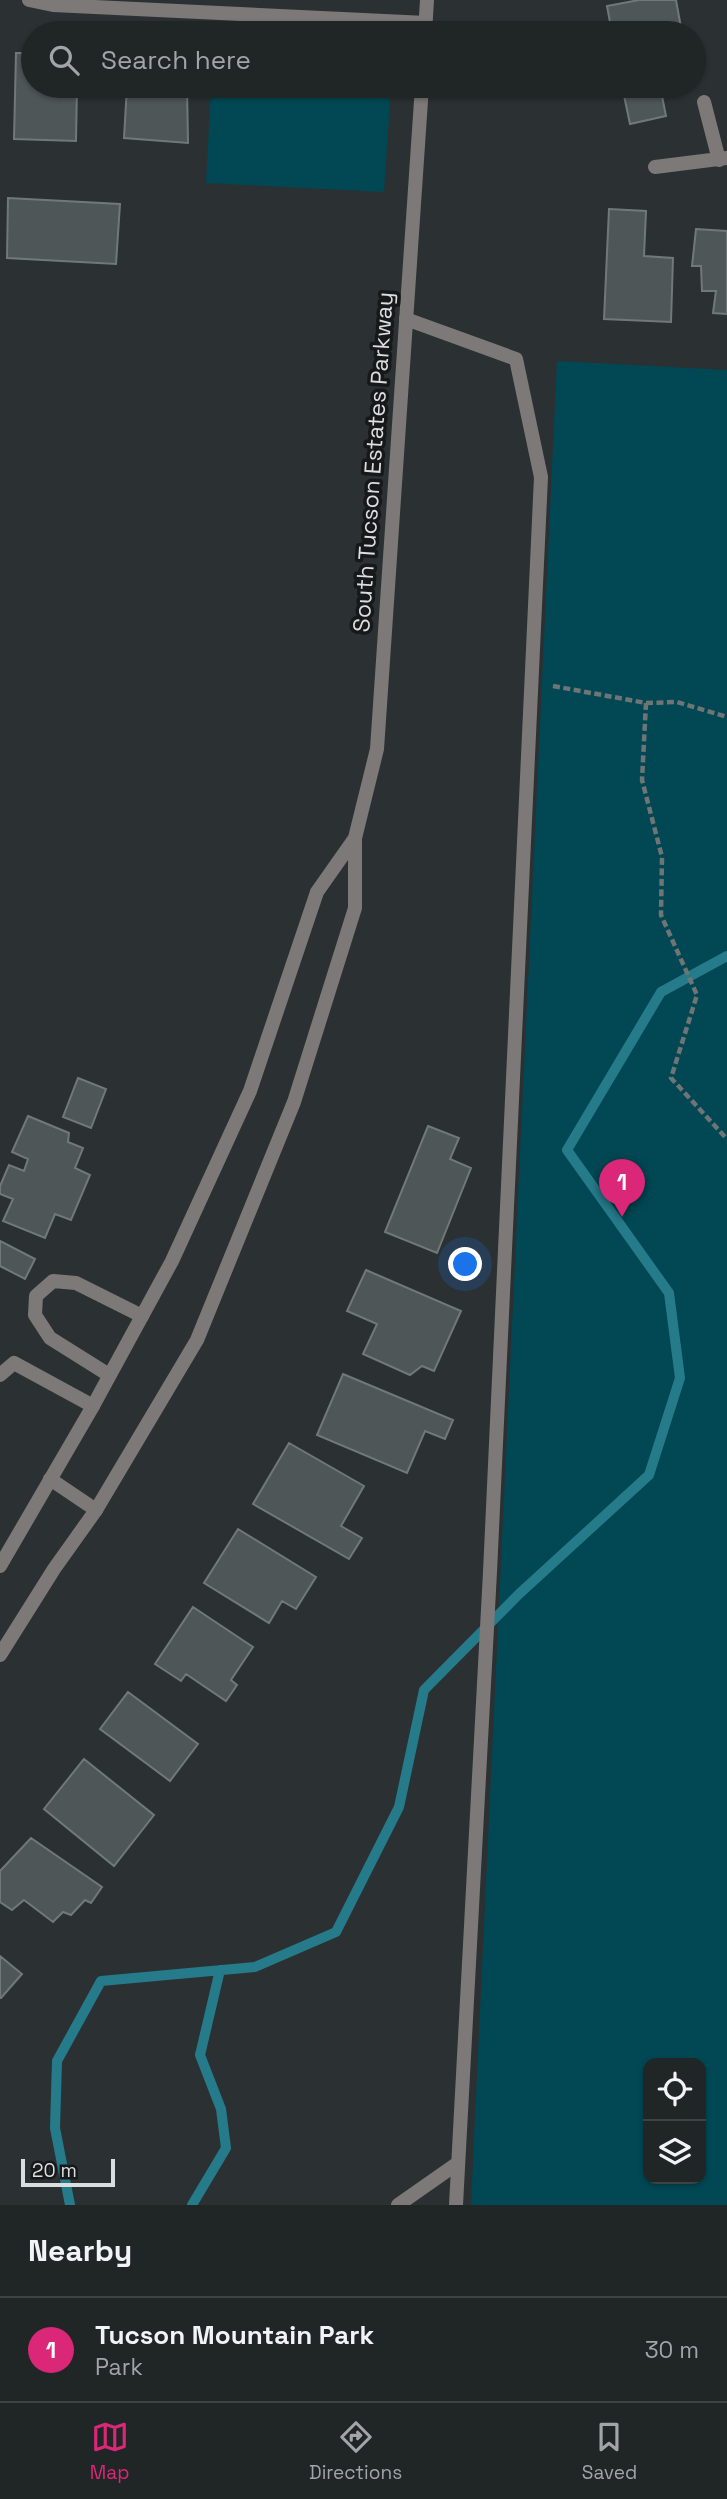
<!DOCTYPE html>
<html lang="en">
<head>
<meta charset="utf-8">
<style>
	body { margin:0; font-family:"Space Grotesk",sans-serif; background:#282d2e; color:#f1f3f6 }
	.controls { position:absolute; right:21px; bottom:21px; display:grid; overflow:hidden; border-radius:14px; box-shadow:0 2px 5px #0004 }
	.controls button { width:63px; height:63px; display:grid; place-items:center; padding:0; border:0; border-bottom:2px solid #3d4243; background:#202526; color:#f1f3f6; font:35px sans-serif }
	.scale { position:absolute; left:21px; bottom:18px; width:94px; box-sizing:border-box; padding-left:7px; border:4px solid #dadedf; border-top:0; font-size:19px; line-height:24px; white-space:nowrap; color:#dadedf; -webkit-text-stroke:5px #161819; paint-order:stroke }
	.you { position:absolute; left:466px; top:1265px; width:24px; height:24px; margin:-18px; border:5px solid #fff; border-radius:50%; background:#1a73e8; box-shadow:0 0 0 10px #1a73e833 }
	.badge { display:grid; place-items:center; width:46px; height:46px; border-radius:50%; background:#db2777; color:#fff; font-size:23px; font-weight:700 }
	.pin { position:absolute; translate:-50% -58px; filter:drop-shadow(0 2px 4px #0008) }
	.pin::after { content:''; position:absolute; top:37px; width:24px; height:21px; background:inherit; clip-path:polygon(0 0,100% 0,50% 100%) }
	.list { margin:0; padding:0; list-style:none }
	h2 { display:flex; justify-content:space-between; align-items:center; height:91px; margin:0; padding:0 28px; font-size:30px }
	h2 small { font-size:23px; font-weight:400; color:#a2a5a7 }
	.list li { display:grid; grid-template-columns:46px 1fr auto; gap:21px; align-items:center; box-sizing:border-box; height:105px; padding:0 28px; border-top:2px solid #3d4243 }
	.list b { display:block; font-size:26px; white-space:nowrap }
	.list p { margin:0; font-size:23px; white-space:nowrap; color:#a2a5a7 }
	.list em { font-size:23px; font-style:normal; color:#a2a5a7 }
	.icon { flex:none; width:38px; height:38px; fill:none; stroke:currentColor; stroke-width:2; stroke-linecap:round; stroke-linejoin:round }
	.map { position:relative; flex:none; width:727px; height:2205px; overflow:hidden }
	.search { position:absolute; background:#202526; box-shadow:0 2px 5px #0004; left:21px; right:21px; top:21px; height:77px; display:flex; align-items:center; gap:18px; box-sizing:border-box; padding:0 24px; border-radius:38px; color:#a2a5a7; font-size:26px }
	.sheet { height:196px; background:#202526 }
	nav { display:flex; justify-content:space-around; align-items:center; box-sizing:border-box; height:98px; border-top:2px solid #3d4243; background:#202526; font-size:19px; color:#a2a5a7 }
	nav a { display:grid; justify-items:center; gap:4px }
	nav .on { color:#db2777 }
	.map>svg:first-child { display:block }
	.green { fill:#014854; fill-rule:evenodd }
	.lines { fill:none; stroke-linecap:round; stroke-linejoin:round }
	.stream { stroke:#267b8b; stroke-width:10 }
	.building { fill:#4f5658; stroke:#71787a; stroke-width:2 }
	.path { stroke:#6f7475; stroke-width:4.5; stroke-dasharray:7 3.5; stroke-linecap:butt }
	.lane { stroke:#7d7979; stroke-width:14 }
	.street { stroke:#7d7979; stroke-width:14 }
	.labels { text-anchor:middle; stroke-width:7; stroke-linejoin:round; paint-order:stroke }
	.street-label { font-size:23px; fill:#dadedf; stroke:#161819 }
</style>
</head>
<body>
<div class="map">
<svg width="727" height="2205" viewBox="0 0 727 2205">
	<rect width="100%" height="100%" fill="#2b3132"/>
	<path class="green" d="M211,86H391L384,192L206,183Z
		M557,361L727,370V2205H471ZM648,2063H701V2179H648Z"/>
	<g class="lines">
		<path class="stream" d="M70,2205L55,2128L57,2061L101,1981L255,1967L336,1932L399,1807L424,1690L519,1594L649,1475L680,1378L669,1293L567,1150L661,992L727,956
			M192,2205L226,2148L221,2109L200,2055L220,1970"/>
	</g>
	<path class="building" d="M639,0H676L682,33H612L607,6Z
		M16,53H33V86H77L76,141L14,139Z
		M127,86H187L188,143L124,138Z
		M622,86H660L666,116L630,124Z
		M8,198L120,204L116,264L7,258Z
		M609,209L646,211L644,256L673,258L671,322L604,319Z
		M696,229L727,231V314L713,313L716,291H702L701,266H692Z
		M78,1078L106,1089L91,1128L63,1117Z
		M28,1116L69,1133L68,1142L83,1148L75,1168L90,1175L71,1220L55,1214L45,1238L3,1221L13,1199L0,1194V1186L9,1165L24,1171L28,1159L12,1152Z
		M428,1126L459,1138L450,1159L471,1168L437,1253L385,1232Z
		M0,1241L35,1259L25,1279L0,1266Z
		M366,1270L461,1311L434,1371L422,1366L410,1375L363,1354L377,1324L347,1311Z
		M343,1374L453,1420L445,1439L425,1431L407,1473L317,1435Z
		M289,1443L364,1486L341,1526L362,1538L349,1559L253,1504Z
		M238,1529L316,1577L296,1609L282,1601L269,1623L204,1583Z
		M193,1607L253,1647L231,1680L237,1685L226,1701L186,1674L181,1681L155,1664Z
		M128,1692L198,1744L170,1781L100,1729Z
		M84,1759L154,1815L114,1866L44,1809Z
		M31,1838L102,1887L91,1903L85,1900L71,1915L63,1912L53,1922L24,1900L12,1910L0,1902V1871Z
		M0,1956L22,1974L1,1998H0Z"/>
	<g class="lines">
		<path class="path" d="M553,686L646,703L677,702L727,717
			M646,703L642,780L662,857L661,915L697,995L671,1078L727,1139"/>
		<path class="lane" d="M406,319L516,359L541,477L490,1572L456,2205
			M0,1375L14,1363L93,1406
			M109,1375L50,1338L35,1315L36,1296L53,1281L76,1283L142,1316
			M50,1479L96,1510
			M398,2205L458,2163"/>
		<path class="street" d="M29,0L53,5L426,23
			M425,33L427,0
			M704,102L719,160
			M655,167L727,158
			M0,1566L93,1406L172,1261L250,1091L317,892L355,838
			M0,1655L54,1569L96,1510L197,1340L294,1102L355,908V838L377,749L422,86"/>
	</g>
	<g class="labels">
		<g class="street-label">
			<text transform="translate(373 462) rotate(-86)" y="8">South Tucson Estates Parkway</text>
		</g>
	</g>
</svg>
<div class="controls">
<button><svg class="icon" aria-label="locate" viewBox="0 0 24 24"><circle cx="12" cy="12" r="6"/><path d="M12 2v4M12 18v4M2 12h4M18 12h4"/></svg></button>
<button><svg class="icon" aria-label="layers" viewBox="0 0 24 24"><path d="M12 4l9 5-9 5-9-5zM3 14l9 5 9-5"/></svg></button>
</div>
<div class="scale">20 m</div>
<div class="you"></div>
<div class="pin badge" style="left:622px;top:1217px">1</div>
<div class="search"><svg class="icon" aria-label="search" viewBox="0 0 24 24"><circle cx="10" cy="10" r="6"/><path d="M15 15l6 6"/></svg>Search here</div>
</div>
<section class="sheet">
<h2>Nearby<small></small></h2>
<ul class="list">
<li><span class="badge">1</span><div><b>Tucson Mountain Park</b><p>Park</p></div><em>30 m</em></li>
</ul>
</section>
<nav>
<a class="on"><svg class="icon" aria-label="map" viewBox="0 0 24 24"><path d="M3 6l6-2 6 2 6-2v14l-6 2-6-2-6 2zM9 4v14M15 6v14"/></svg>Map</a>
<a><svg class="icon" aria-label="directions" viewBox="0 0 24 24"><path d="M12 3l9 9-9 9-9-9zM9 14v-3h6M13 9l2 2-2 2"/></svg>Directions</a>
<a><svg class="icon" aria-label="saved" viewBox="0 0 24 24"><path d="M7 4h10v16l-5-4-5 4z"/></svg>Saved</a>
</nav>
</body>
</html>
